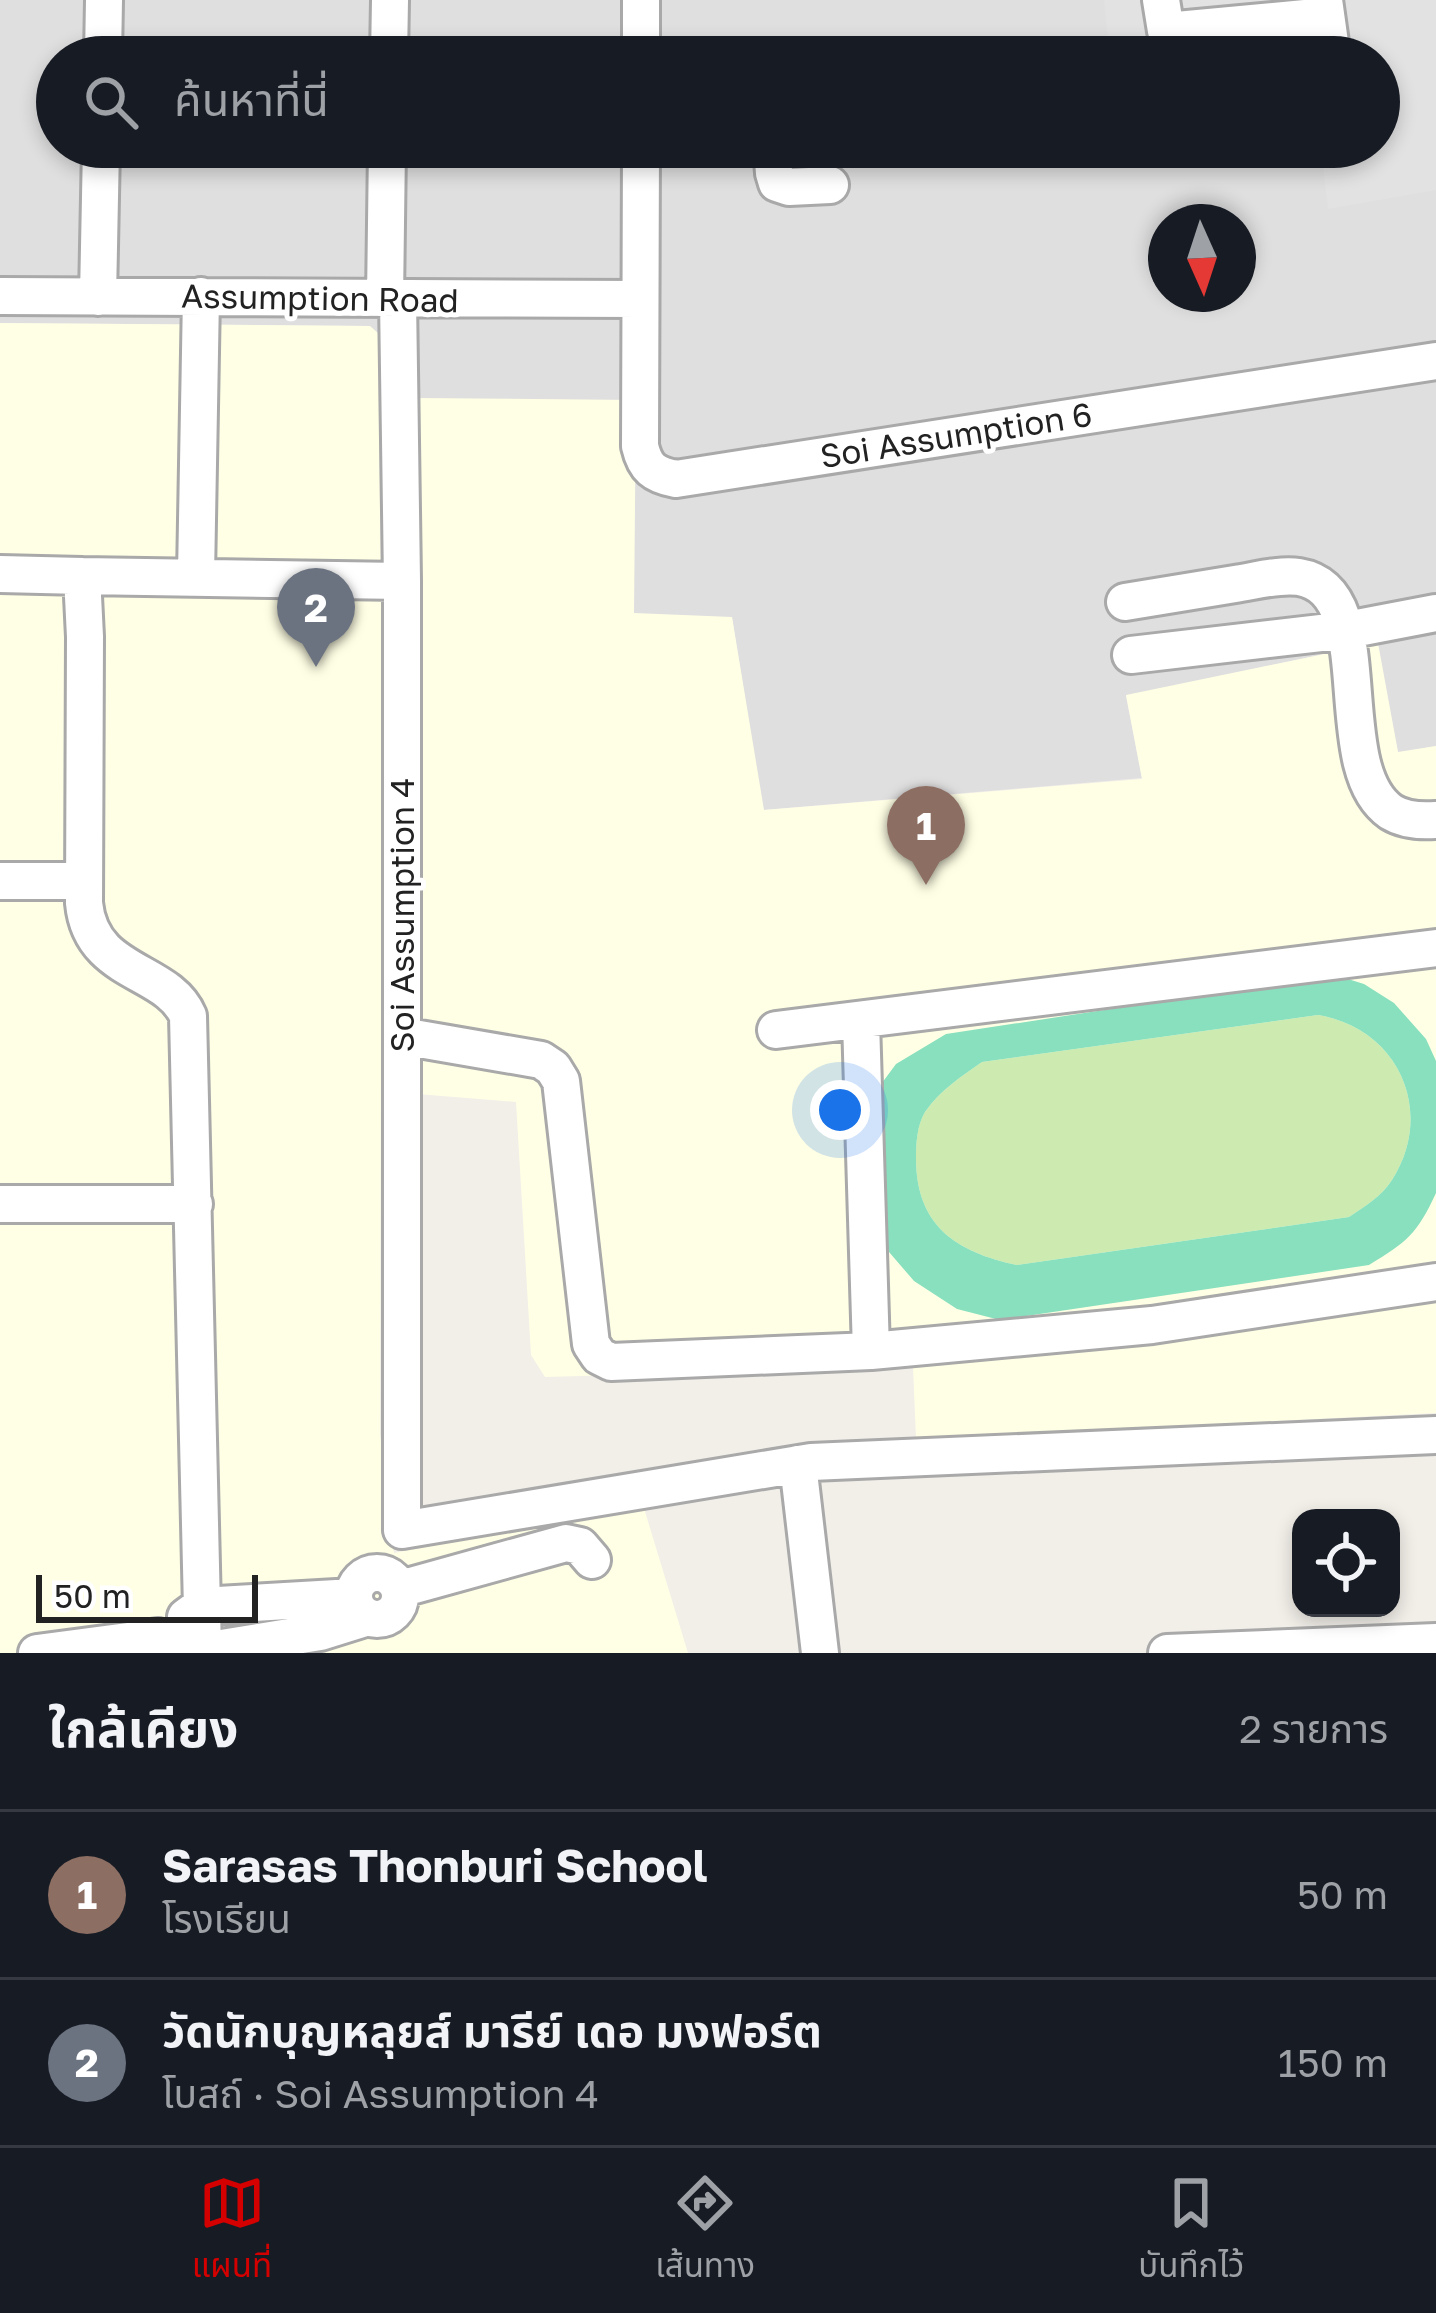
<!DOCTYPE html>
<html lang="th">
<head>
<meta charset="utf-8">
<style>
	body { margin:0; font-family:"Golos Text","Noto Sans Thai",sans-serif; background:#20242c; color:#f1f3f6 }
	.controls { position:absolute; right:36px; bottom:36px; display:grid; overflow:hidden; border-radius:24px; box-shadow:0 6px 18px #0003 }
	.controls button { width:108px; height:108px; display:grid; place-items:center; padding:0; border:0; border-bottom:3px solid #363941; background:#171b24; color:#f1f3f6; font:60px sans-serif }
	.compass { position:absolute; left:1148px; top:204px; width:108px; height:108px; border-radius:50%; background:#171b24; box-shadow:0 6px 18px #0003; rotate:177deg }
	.scale { position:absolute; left:36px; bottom:30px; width:222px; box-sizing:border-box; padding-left:12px; border:6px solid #222; border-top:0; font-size:33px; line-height:42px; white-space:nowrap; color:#222; -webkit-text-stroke:9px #fff; paint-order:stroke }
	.you { position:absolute; left:840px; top:1110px; width:42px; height:42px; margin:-30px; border:9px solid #fff; border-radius:50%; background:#1a73e8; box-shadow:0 0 0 18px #1a73e833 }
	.badge { display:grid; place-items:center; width:78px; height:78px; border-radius:50%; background:#d40000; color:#fff; font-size:39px; font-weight:700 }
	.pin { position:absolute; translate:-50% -99px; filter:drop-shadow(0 3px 6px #0008) }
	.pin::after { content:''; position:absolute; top:63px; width:42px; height:36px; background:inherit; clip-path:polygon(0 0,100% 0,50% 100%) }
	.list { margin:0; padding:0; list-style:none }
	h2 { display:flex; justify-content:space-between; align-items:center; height:156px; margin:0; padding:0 48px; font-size:51px }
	h2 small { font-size:39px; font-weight:400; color:#9ea1a6 }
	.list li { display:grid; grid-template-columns:78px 1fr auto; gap:36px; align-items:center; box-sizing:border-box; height:168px; padding:0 48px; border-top:3px solid #363941 }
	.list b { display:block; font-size:45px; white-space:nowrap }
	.list p { margin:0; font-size:39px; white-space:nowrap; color:#9ea1a6 }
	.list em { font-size:39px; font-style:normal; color:#9ea1a6 }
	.icon { flex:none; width:66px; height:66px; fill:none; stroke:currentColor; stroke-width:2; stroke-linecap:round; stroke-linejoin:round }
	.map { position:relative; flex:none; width:1436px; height:1653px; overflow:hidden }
	.search { position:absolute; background:#171b24; box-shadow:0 6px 18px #0003; left:36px; right:36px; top:36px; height:132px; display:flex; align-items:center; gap:30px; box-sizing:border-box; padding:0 42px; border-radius:66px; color:#9ea1a6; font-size:45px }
	.sheet { height:492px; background:#171b24 }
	nav { display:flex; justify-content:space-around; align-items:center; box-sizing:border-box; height:168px; border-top:3px solid #363941; background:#171b24; font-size:33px; color:#9ea1a6 }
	nav a { display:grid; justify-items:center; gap:6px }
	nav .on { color:#d40000 }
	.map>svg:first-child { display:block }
	.residential { fill:#e0dfdf; fill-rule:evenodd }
	.education { fill:#ffffe5 }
	.grass { fill:#cdebb0 }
	.pitch { fill:#88e0be; fill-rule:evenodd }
	.parking { fill:#e2e2e2 }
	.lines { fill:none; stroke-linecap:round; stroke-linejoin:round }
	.minor-casing { stroke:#a9a9a9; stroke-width:42 }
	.minor { stroke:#fff; stroke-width:36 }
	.labels { text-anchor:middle; stroke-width:10; stroke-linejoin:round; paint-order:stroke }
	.street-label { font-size:33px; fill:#222; stroke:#fff }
</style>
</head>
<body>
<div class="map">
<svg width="1436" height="1653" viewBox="0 0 1436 1653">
	<rect width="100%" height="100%" fill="#f2efe9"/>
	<path class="residential" d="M0,0H1436V746L1398,753L1377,643L1126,696L1142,778L763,810L732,618L634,614L413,398L370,326L0,323ZM57,57H1379V147H57ZM1166,222H1238V294H1166Z"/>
	<path class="education" d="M0,323L370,326L378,333L382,686L380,1434L394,1553L643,1505L688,1653H0Z
		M413,398L636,400L634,613L732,617L764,810L1142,779L1126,695L1378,643L1398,752L1436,746V1413L916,1439L913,1367L545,1377L531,1355L516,1102L417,1094Z"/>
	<path class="grass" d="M1318,1015C1398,1028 1436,1111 1392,1180C1381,1197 1365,1206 1349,1217L1017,1265C956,1252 916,1226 916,1158C916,1143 917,1125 925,1112C940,1090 961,1077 982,1062Z"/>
	<path class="pitch" d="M1335,975L1364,984L1394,1003L1426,1039L1436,1061V1193C1417,1234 1407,1242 1369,1265L1000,1320L957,1309L914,1281L889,1252L879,1214V1087L896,1064L946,1034ZM1318,1015C1398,1028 1436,1111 1392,1180C1381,1197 1365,1206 1349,1217L1017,1265C956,1252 916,1226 916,1158C916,1144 917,1125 925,1112C940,1090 961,1077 982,1062Z"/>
	<path class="parking" d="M1104,0H1436V190L1328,209L1321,147H1379V57H1110Z"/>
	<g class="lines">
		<g class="minor-casing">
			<path id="minor" d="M1161,0L1166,31L1326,16
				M1324,0L1332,57
				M103,57L104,0
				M389,57L390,0
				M641,57V0
				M641,147L640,446C645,468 654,475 676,479L1436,361
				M772,147L774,173L777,183L789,187L830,185
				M0,296L640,299
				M98,297L101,147
				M385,299L387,147
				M398,299L402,581V1530
				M0,574L82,576L85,637L84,903C91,976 168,968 188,1016L203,1651
				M82,576L402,581
				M196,576L201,296
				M1125,602C1162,596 1198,590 1235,584C1255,581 1279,574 1299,577C1384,591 1325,766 1391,812C1404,820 1422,821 1436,820
				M1131,655L1347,630L1436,613
				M0,881H84
				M776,1030L1436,948
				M402,1036L541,1060L553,1068L561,1081L591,1344L599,1356L611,1362L871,1351L861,1021
				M0,1204H194
				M871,1351L1152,1325L1436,1282
				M798,1464L820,1653
				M402,1530L811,1462L1436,1435
				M354 1596a23 23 0 1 1 46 0a23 23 0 1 1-46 0Z
				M400,1589L566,1543L580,1546L592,1560
				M186,1617L201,1606L354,1597
				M37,1653L158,1637L203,1651L320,1632L368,1617
				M1167,1653L1436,1642"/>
		</g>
		<use href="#minor" class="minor"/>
	</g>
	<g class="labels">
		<g class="street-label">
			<text transform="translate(320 298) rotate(1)" y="12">Assumption Road</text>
			<text transform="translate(956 435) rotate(-9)" y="12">Soi Assumption 6</text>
			<text transform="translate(402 915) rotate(-90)" y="12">Soi Assumption 4</text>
		</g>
	</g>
</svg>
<div class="controls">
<button><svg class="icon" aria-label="locate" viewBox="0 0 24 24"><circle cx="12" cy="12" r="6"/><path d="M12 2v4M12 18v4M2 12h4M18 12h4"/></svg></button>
</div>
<svg class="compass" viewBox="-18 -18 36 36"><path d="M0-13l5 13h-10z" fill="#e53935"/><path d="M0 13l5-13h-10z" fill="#9ea1a6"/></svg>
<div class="scale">50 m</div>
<div class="you"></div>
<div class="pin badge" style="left:926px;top:885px;background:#8d6e63">1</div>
<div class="pin badge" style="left:316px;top:667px;background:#6b7280">2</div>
<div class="search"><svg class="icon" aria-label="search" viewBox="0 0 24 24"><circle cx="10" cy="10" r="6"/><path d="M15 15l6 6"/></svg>ค้นหาที่นี่</div>
</div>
<section class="sheet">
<h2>ใกล้เคียง<small>2 รายการ</small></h2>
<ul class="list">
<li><span class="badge" style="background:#8d6e63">1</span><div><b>Sarasas Thonburi School</b><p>โรงเรียน</p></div><em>50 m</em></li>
<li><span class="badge" style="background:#6b7280">2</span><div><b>วัดนักบุญหลุยส์ มารีย์ เดอ มงฟอร์ต</b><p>โบสถ์ · Soi Assumption 4</p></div><em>150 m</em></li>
</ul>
</section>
<nav>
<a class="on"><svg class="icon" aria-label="map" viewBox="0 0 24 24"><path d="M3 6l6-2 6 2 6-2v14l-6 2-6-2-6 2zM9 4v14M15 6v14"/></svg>แผนที่</a>
<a><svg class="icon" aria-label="directions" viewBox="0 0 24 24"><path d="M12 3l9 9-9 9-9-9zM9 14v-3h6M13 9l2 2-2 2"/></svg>เส้นทาง</a>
<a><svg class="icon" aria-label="saved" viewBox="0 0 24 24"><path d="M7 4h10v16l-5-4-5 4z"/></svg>บันทึกไว้</a>
</nav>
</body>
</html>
